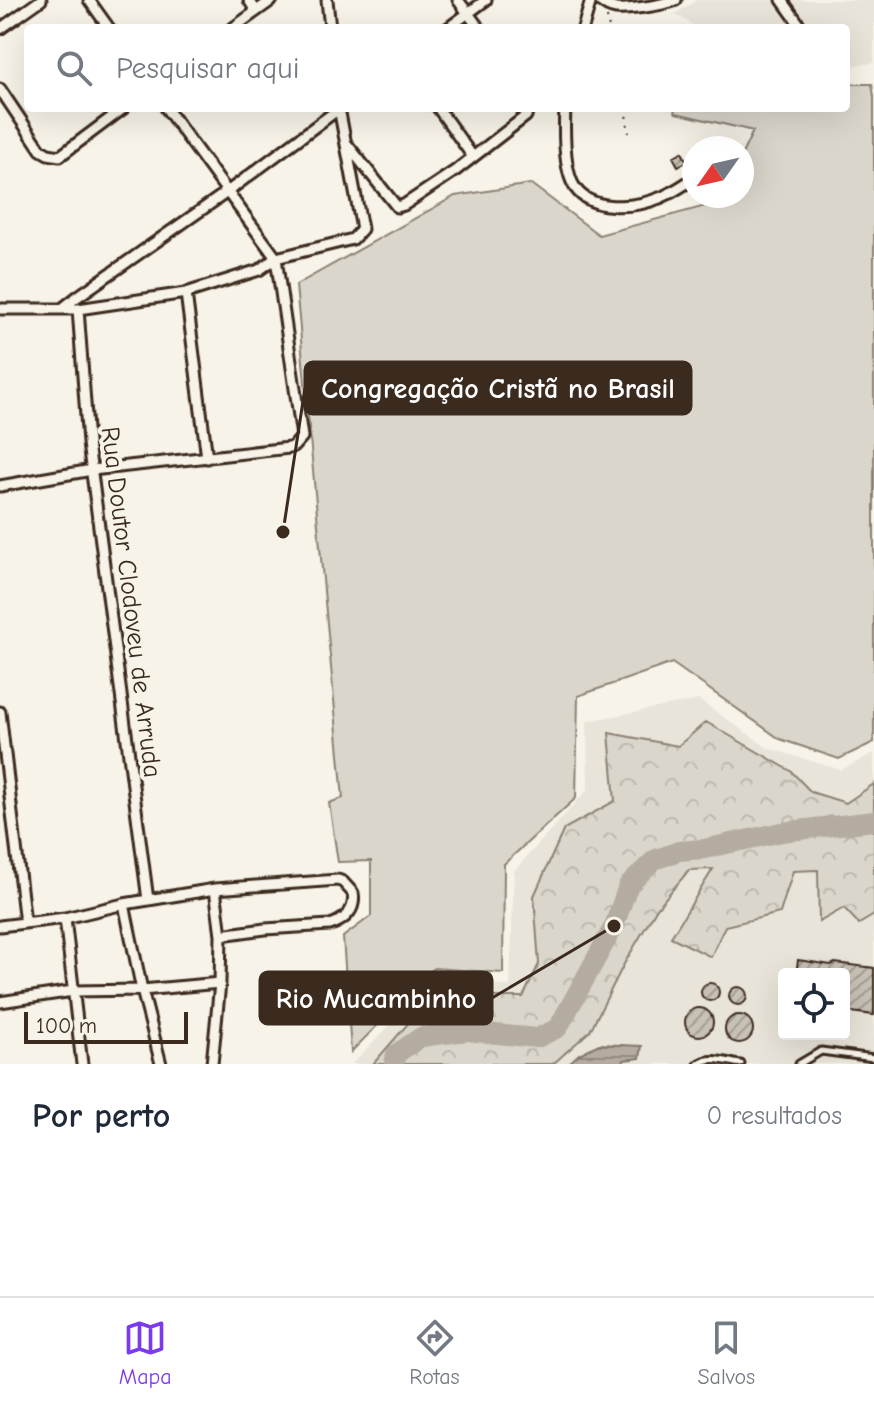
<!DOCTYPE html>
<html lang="pt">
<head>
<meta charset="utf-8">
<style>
	body { margin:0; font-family:"Comic Neue",sans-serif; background:#f2f2f3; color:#1f2937 }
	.controls { position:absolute; right:24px; bottom:24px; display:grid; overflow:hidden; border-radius:8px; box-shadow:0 8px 32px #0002 }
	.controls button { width:72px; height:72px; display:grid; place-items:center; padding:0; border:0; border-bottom:2px solid #e0e1e3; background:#fff; color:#1f2937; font:40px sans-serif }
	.compass { position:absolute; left:682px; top:136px; width:72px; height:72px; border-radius:50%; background:#fff; box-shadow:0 8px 32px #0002; rotate:236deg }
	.scale { position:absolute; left:24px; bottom:20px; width:164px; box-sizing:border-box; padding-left:8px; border:4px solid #3b2a1e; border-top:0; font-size:22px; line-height:28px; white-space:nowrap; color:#3b2a1e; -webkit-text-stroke:6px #f7f3e8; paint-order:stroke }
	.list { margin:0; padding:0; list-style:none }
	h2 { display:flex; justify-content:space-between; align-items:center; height:104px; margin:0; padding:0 32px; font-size:34px }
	h2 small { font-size:26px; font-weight:400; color:#747a83 }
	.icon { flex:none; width:44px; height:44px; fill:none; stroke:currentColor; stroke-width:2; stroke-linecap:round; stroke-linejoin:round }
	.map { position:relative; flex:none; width:874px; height:1064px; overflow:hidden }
	.search { position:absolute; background:#fff; box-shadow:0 8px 32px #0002; left:24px; right:24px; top:24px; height:88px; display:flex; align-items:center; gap:20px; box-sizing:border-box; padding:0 28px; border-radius:8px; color:#747a83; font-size:30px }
	.sheet { height:232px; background:#fff }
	nav { display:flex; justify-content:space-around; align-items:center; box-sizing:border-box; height:112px; border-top:2px solid #e0e1e3; background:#fff; font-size:22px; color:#747a83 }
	nav a { display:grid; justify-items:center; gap:4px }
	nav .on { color:#7c3aed }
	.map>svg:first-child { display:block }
	.built { fill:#e9e4d9; fill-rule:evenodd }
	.green { fill:#dbd6cb; stroke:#8b8074; stroke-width:2 }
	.forest { fill:url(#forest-crowns); stroke:#8b8074; stroke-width:2 }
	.water { fill:url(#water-rules); stroke:#84786c; stroke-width:2 }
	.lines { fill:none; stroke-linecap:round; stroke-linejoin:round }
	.river { stroke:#b4aca0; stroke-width:20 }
	.building { fill:url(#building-hatch); stroke:#3b2a1e; stroke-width:2 }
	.lane-casing { stroke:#3b2a1e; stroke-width:11 }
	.street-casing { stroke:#3b2a1e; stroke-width:15 }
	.path { stroke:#3b2a1e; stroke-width:2; stroke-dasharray:2 6; stroke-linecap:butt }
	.lane { stroke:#f7f3e8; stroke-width:5 }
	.street { stroke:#f7f3e8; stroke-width:9 }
	.labels { text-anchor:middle; stroke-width:8; stroke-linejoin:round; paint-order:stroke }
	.street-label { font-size:26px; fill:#3b2a1e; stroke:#f7f3e8 }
	.leader { fill:none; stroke:#3b2a1e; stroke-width:3 }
	.callout-dot { fill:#3b2a1e; stroke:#f7f3e8; stroke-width:3 }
	.callout { fill:#3b2a1e; stroke:#3b2a1e; stroke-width:3 }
	.callout-label { font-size:28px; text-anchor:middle; font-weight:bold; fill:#fff }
</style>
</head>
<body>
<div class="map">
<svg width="874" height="1064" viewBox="0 0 874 1064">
	<defs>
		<pattern id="forest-crowns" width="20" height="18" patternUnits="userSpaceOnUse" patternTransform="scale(2)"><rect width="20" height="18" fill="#dbd6cb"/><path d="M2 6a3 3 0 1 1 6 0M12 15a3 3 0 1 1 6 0" fill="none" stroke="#bdb8ae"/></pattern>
		<pattern id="water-rules" width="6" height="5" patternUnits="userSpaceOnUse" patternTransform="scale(2)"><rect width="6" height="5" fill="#b4aca0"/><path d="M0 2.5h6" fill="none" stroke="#948c82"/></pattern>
		<pattern id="building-hatch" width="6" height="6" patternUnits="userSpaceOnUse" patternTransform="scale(2)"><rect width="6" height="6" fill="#c8c1b6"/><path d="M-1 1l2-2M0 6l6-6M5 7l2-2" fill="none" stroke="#a49d93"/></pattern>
	</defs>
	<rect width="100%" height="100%" fill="#f7f3e8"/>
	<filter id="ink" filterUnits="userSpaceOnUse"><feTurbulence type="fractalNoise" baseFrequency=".0125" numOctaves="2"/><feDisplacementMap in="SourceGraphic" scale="16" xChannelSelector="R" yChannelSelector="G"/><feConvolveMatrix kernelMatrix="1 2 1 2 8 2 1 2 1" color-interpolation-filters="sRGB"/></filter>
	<g filter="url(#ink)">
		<path class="built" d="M697,0H874V63L846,66V28H698L675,14Z
			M699,700L768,748L841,770L874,753V1064H352L431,983L510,986L514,871L588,789L587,721ZM784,974H844V1034H784Z"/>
		<path class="green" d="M846,84H872L874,97V742L839,759L780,739L672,663L578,696L576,798L504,864L503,973L434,968L351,1052L343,937L371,916V861L338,862L329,803L343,798L296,285L455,196L531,184L599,235L717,203L721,196H742V154L753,131L676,113L673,108H846Z"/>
		<path class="forest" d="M706,722L791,771L811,792L846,803L874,784V915L859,924L844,908L819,922L818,870L793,871L780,913L725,926L711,957L671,937L713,869L689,870L657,908L624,964L590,1031L553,1064H373L431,997H523L539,964L534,896L564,829L615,801L609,733L678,746Z"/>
		<path class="water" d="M599,1044L642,1046L640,1058L624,1060L623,1064H568L579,1054Z"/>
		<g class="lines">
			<path class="river" d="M394,1064L396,1054L421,1037L467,1031L537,1038L558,1028L614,926L628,886L654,860L679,851L704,849L782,832L874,821"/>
		</g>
		<path class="building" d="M682,152L687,162L678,166L673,157Z
			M798,960L831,965L835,963L874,968V1015L844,1011V974H796Z
			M701 992a9 9 0 1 1 18 0a9 9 0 1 1-18 0Z
			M729 996a9 9 0 1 1 18 0a9 9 0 1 1-18 0Z
			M685 1022a14 14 0 1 1 28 0a14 14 0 1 1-28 0Z
			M725 1029a14 14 0 1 1 28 0a14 14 0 1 1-28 0Z"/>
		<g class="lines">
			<g class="lane-casing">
				<path id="lane" d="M698,1064C710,1055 727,1062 741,1064
					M799,1064L821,1051L874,1058"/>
			</g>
			<g class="street-casing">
				<path id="street" d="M89,0L109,28
					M249,0L256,11
					M327,0L330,28
					M458,0L479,28
					M599,0C604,5 609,8 616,9C630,10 664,5 676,0
					M782,0L802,28
					M233,28L272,0
					M448,28L486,0
					M583,28L591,0
					M0,29L41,0
					M0,89L41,150L48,154L60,156L124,108
					M438,108L473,157
					M565,108C564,128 564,164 572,182C586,214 636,208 662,197C673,192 684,185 694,178
					M346,143L397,207L404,205L455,171L526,116L528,108
					M186,293L207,458
					M63,308L77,297L227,192L340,108
					M0,309H78L186,293L259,270L276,258L353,239L362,229L339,108
					M78,309L88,443L148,900
					M0,486L92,470L289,448L294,446L302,437L276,258L166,108
					M0,712L25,923
					M124,904L142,990L161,1064
					M65,918L82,1064
					M0,926L65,918L124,904L215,889L338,880L343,882L353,893C356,909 346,920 330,925L265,929L221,935
					M0,1002L73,991L142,990L220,983
					M212,1064L220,983L221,935L215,889"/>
			</g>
			<path class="path" d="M607,17L609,28
				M625,108L629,133"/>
			<use href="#lane" class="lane"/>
			<use href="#street" class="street"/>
		</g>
	</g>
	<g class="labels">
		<g class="street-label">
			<text transform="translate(132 602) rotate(83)" y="9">Rua Doutor Clodoveu de Arruda</text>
		</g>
	</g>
	<path class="leader" d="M283 532L305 388M614 926L492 998"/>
	<g class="callout-dot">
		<circle cx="283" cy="532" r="8"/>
		<circle cx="614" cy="926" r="8"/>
	</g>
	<g class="callout">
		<rect x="305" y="362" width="386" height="52" rx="8"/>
		<rect x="260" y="972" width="232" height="52" rx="8"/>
	</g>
	<g class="callout-label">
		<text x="498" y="398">Congregação Cristã no Brasil</text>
		<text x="376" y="1008">Rio Mucambinho</text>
	</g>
</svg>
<div class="controls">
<button><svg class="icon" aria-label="locate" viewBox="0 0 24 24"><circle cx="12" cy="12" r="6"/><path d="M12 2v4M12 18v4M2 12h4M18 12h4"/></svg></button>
</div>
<svg class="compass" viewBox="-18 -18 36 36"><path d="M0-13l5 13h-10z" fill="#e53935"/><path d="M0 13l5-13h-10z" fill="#747a83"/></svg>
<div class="scale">100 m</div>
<div class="search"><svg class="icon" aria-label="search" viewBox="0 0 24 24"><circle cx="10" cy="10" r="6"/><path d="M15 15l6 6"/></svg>Pesquisar aqui</div>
</div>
<section class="sheet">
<h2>Por perto<small>0 resultados</small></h2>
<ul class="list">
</ul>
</section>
<nav>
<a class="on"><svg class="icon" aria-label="map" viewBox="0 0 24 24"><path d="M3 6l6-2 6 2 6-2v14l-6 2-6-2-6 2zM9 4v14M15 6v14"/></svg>Mapa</a>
<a><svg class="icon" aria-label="directions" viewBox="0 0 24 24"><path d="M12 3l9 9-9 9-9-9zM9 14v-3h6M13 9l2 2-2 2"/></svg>Rotas</a>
<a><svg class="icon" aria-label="saved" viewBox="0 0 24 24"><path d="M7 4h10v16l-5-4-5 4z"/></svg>Salvos</a>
</nav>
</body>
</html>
